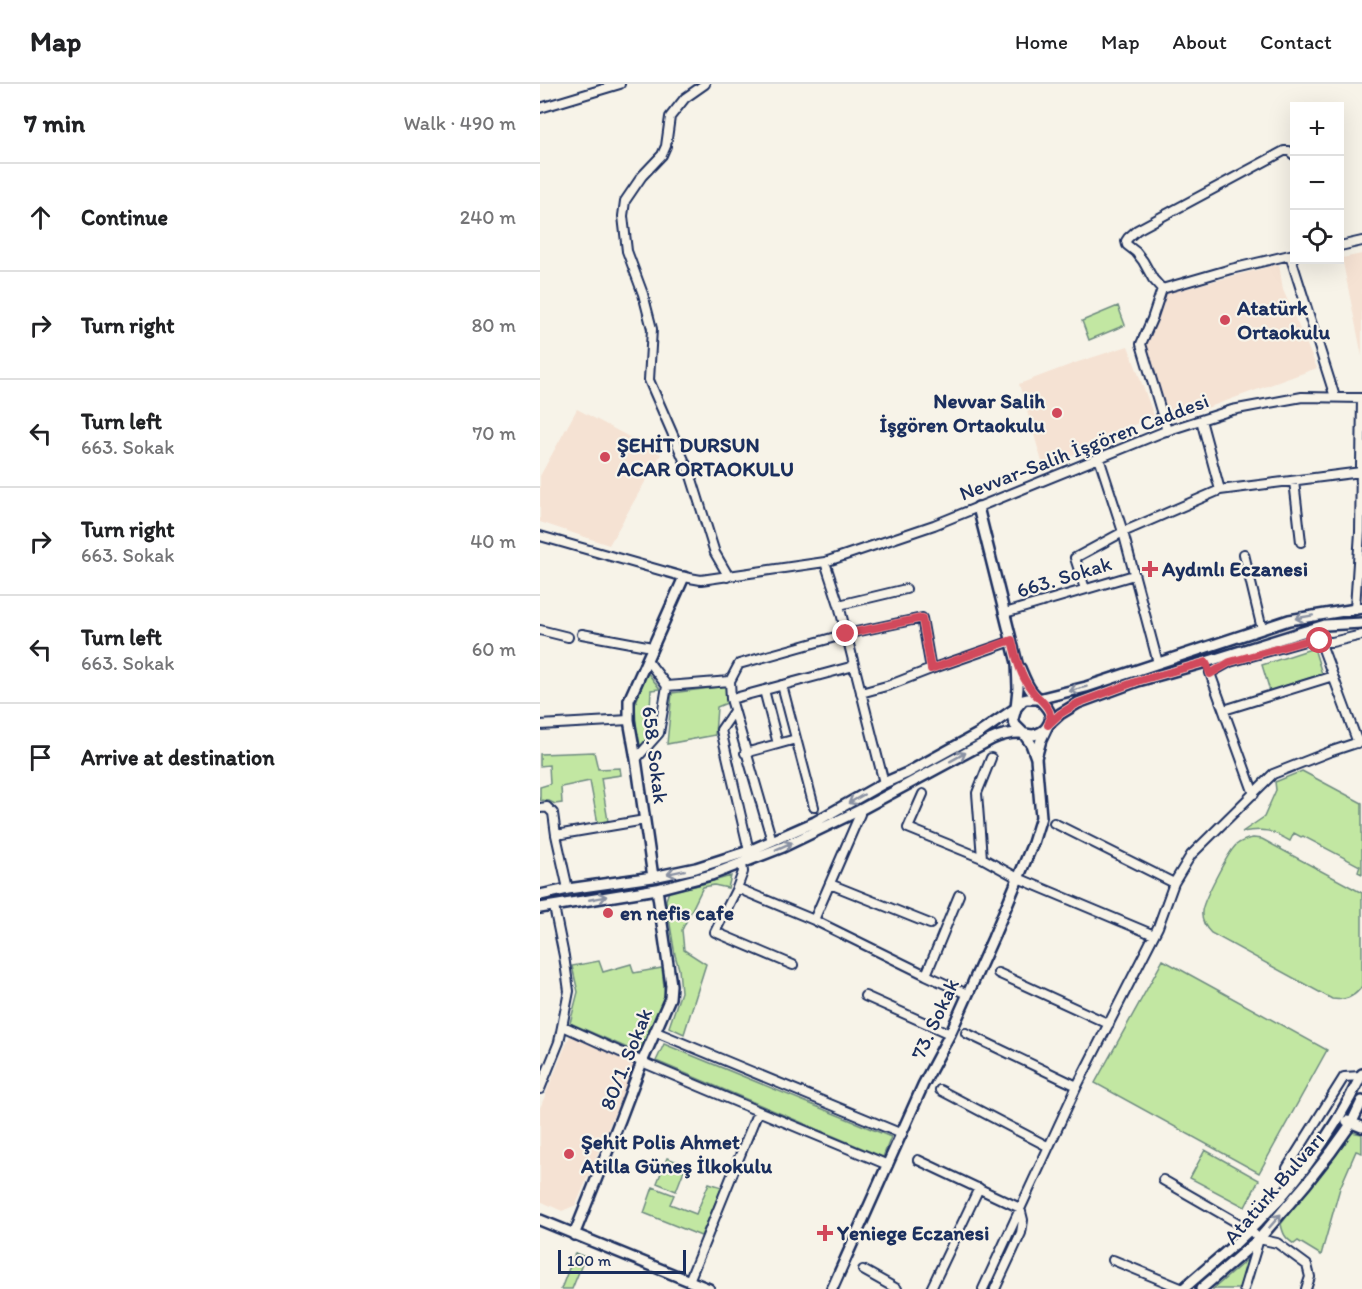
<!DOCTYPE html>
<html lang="en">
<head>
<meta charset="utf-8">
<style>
	body { margin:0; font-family:Itim,sans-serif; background:#f2f2f2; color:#202124 }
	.controls { position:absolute; right:18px; top:18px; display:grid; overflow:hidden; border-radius:0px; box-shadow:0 6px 24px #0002 }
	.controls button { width:54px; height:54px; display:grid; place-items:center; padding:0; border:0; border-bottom:2px solid #e0e0e0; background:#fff; color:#202124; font:30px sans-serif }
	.scale { position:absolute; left:18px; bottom:15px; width:128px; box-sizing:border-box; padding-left:6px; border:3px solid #1b2f5e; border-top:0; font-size:16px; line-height:21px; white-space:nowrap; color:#1b2f5e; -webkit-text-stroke:4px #f7f3e8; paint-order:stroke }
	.stop { position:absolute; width:18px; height:18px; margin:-14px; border:4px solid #d1495b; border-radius:50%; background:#fff }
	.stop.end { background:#d1495b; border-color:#fff; box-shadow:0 2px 6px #0008 }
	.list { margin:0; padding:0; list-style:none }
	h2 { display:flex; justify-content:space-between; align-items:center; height:78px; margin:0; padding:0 24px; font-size:26px }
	h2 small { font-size:20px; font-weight:400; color:#757577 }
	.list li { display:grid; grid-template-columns:39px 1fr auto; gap:18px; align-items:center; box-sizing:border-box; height:108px; padding:0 24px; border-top:2px solid #e0e0e0 }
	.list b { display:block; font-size:22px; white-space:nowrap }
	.list p { margin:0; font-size:20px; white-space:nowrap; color:#757577 }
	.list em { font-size:20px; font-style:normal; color:#757577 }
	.icon { flex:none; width:33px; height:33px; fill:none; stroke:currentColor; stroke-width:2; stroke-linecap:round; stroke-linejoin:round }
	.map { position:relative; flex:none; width:822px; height:1205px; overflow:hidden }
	header { display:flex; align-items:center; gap:36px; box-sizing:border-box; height:84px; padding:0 30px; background:#fff; border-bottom:2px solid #e0e0e0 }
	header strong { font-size:28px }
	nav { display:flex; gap:33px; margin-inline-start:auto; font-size:21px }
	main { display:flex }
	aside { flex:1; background:#fff }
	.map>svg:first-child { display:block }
	.built { fill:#f5e2d3 }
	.green { fill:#c2e7a2; stroke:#6e8b80; stroke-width:1.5 }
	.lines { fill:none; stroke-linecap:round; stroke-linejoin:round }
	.minor-casing { stroke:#1b2f5e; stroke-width:12 }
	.tertiary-casing { stroke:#1b2f5e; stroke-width:14 }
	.minor { stroke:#f7f3e8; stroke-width:8 }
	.tertiary { stroke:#f7f3e8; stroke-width:9 }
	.oneway { stroke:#8991a3 }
	.route { stroke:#d1495b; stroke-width:8 }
	.poi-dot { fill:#d1495b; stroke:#f7f3e8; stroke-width:2 }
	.labels { text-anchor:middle; stroke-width:4.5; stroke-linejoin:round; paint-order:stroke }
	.poi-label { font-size:21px; font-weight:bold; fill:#1b2f5e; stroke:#f7f3e8; text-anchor:start }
	.street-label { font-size:21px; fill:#1b2f5e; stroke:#f7f3e8 }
</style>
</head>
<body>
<header>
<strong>Map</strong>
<nav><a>Home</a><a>Map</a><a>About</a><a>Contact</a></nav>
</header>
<main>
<aside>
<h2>7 min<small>Walk · 490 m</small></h2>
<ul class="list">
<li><svg class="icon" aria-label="ahead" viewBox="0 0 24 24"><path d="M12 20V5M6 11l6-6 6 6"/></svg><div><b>Continue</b></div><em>240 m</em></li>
<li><svg class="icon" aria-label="right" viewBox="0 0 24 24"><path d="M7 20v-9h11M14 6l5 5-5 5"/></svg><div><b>Turn right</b></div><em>80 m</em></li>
<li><svg class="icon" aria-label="left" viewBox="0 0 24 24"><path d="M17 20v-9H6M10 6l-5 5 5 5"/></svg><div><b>Turn left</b><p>663. Sokak</p></div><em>70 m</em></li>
<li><svg class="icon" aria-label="right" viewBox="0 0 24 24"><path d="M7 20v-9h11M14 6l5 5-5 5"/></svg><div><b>Turn right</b><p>663. Sokak</p></div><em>40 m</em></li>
<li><svg class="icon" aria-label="left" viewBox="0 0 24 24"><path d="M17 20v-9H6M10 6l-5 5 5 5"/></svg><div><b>Turn left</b><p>663. Sokak</p></div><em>60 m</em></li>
<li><svg class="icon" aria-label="arrive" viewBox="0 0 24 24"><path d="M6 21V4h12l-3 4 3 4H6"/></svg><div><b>Arrive at destination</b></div></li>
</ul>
</aside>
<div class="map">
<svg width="822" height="1205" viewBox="0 0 822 1205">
	<rect width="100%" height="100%" fill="#f7f3e8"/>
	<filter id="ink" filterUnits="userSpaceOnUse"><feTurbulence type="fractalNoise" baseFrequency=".0167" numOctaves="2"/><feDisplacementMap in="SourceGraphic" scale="12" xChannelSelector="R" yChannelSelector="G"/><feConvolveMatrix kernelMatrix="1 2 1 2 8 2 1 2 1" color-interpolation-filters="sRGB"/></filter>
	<g filter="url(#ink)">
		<path class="built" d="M822,170V272L802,174Z
			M739,180L743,206L777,284L628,338L604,262L624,210Z
			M588,262L614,332L555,358L505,388L479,300L535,279Z
			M37,325L121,370L69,461L0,438V392Z
			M30,951L95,981L36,1121L22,1127L0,1117V1024Z"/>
		<path class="green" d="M578,222L585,241L549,256L542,237Z
			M774,564L782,590L730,607L722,581Z
			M107,588L120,605L111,606L109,645L115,646C112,656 107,660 97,663L95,621Z
			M186,602L187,619L177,623L175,651L127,660L132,609Z
			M54,668L58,685L80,684L81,691L61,694L68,737L58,740L50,697L21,703L22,719L15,720L9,717L0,716V703L10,700L9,681L0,682V670Z
			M762,687L822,719V790L818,788L820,782L763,752L761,753L754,749L750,757C730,746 725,744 702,748L724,733L736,706L735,698Z
			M713,754L722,755L822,809V902C815,913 805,917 792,915L671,849C665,843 661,837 662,828C662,818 688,769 696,761C701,757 707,755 713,754Z
			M191,792L188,804L174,801L163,803L142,846L144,866L166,880L144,950L129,943L141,908L139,885L135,871L126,816L129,807L155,802Z
			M623,876L787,966L719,1089L555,999Z
			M59,877L63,888L91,880L94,889L122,884L125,913L114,945L101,970L30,939L38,908L32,882Z
			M124,960L351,1053L343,1073L116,977Z
			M811,1048L822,1050V1069L816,1067L800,1104L781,1171L758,1157L754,1160C745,1154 743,1150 741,1140Z
			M665,1066L719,1096L705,1123L650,1094Z
			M127,1074L146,1081L136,1107L117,1099Z
			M169,1099L182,1103L161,1152L104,1129L113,1103L134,1111L130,1120L156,1130Z
			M35,1169L45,1173L32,1205H21Z
			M709,1174L700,1205H672H673Z"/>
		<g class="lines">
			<g class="minor-casing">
				<path id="minor" d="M165,0L145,14L130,33L126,62L122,71L102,92L85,117L83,132L87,167L103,210L112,245L109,296L151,392L175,469L186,488L187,493
					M0,24L80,0
					M800,162L822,157
					M750,171L795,313
					M622,205L613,195L603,177L596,168L587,161L586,157L588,154L597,146L744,67H749L754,71
					M661,336L680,406L821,388
					M627,347L601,260L612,235L622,205L691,185L754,170
					M559,374L583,448L618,579
					M754,397L761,458
					M0,452L144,493L161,496L285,478L394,441L623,348L692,326L762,313L822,314L820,448L815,524
					M704,470L722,545
					M285,478L299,521L344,699
					M545,505L535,474L583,448L680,406
					M299,521L366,505
					M465,529L594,491
					M0,546L28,553
					M42,550L112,563
					M391,585L472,557
					M793,592L818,659
					M190,597L191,615
					M242,601L274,723
					M127,602L190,597L199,580L306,550L382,534L391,585L350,601L321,609
					M224,606L238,660
					M684,626L793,592L780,557
					M194,627L181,646L209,767
					M0,641L89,636
					M205,669L256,655
					M96,675L119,649L127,602L107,576
					M383,710L368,744L442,774L478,794L614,851
					M714,710L670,589L690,578L765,557L792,558L822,551
					M0,724L7,723L13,729L16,751L28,805
					M514,739L634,799
					M16,751L105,736
					M232,757L191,615L314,582
					M442,774L437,709L451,674
					M290,800L390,840
					M197,804L203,788L202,779
					M274,836L386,891L427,910
					M253,881L175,848L197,804L274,836L320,730V726
					M458,889L569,940
					M386,891L419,811
					M325,912L410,950
					M23,942L109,981L218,1027
					M116,948L362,1050
					M426,949L537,1002
					M0,1005L19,958L29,907L24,872L14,823
					M400,1006L509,1063
					M378,1076L480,1124L483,1136L481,1149L455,1205
					M623,1096L710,1146L719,1155L737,1159L767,1181L770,1193L766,1205
					M753,1097L747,1084L804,993L821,992
					M573,1176L643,1205
					M323,1186L357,1205
					M149,1197L218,1027L348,1081
					M391,1205L439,1104
					M443,1205L537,1002L618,843L634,799L651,771L733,690L789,668L822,657
					M704,1205L719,1155"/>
			</g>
			<g class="tertiary-casing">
				<path id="tertiary" d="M496,674L491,660L483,649L475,641L473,635L476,624L483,616L487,615H498L546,603L749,536L822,524
					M113,793L96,675L89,636V616L144,493
					M0,811L28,805L113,793L156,784L209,767L275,738L344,699L367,689L438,650L476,624L478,604L477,579L438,423
					M0,824L117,805L171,791L243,763L320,726L452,655C461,651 469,649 479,649C484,649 489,651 493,651C498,650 503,648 506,644C520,628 498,617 490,605C486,599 483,591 480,584
					M807,1037L822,1043
					M0,1136L169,1205
					M34,1151L80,1036L102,978L130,914L131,901L117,805
					M292,1205L383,1001L410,950L453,854L493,759L501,733L496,674L501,656L508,641L520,630L538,619L598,597L666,578L785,541L822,539
					M643,1205C660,1190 678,1175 695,1160C747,1113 792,1053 822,990
					M661,1205L719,1155L766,1100L791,1068L811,1040L822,1017"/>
			</g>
			<use href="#minor" class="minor"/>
			<use href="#tertiary" class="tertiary"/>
		</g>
		<defs><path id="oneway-shaft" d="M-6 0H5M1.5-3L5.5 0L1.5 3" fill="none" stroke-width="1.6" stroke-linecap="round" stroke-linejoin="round" transform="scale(1.5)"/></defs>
		<g class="oneway">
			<use href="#oneway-shaft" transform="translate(764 533) rotate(170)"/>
			<use href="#oneway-shaft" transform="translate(538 605) rotate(165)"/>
			<use href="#oneway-shaft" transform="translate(418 673) rotate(-29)"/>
			<use href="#oneway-shaft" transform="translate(316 715) rotate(150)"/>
			<use href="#oneway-shaft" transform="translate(244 762) rotate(-24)"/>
			<use href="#oneway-shaft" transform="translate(136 788) rotate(168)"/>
			<use href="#oneway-shaft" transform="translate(58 814) rotate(-11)"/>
			<use href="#oneway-shaft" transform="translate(735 1137) rotate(-49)"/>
		</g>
	</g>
	<g class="lines" filter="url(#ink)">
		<path class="route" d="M306,550L382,534L391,585L472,556C476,573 480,591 491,605C496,613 506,619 509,627C511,632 510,636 508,641L520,630L538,619L598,597L666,578L670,590L690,578L765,557H780"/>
	</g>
	<g class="poi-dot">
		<circle cx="685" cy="236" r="6"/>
		<circle cx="517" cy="329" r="6"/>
		<circle cx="65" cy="373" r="6"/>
		<path d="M607 476h6v6h6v6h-6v6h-6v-6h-6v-6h6z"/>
		<circle cx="68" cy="829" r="6"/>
		<circle cx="29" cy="1070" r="6"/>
		<path d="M282 1140h6v6h6v6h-6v6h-6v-6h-6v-6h6z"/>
	</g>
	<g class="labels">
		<g class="poi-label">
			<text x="697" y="231">Atatürk<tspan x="697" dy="24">Ortaokulu</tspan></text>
			<text x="505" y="324" text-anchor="end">Nevvar Salih<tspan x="505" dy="24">İşgören Ortaokulu</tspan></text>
			<text x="77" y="368">ŞEHİT DURSUN<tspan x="77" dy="24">ACAR ORTAOKULU</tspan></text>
			<text x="622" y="492">Aydınlı Eczanesi</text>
			<text x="80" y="836">en nefis cafe</text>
			<text x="41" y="1065">Şehit Polis Ahmet<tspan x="41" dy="24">Atilla Güneş İlkokulu</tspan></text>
			<text x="297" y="1156">Yeniege Eczanesi</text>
		</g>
		<g class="street-label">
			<text transform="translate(544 363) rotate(-21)" y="7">Nevvar-Salih İşgören Caddesi</text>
			<text transform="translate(524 493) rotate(-17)" y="7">663. Sokak</text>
			<text transform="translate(115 671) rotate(83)" y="7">658. Sokak</text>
			<text transform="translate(395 935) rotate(-65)" y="7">73. Sokak</text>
			<text transform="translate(86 975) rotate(-68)" y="7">80/1. Sokak</text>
			<text transform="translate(734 1104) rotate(-49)" y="7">Atatürk Bulvarı</text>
		</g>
	</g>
</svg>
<div class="controls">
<button>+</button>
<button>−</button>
<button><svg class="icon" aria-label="locate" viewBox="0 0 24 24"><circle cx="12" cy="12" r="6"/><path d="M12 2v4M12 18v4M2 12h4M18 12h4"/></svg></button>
</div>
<div class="scale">100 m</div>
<div class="stop" style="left:780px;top:557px"></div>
<div class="stop end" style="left:306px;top:550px"></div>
</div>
</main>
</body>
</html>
